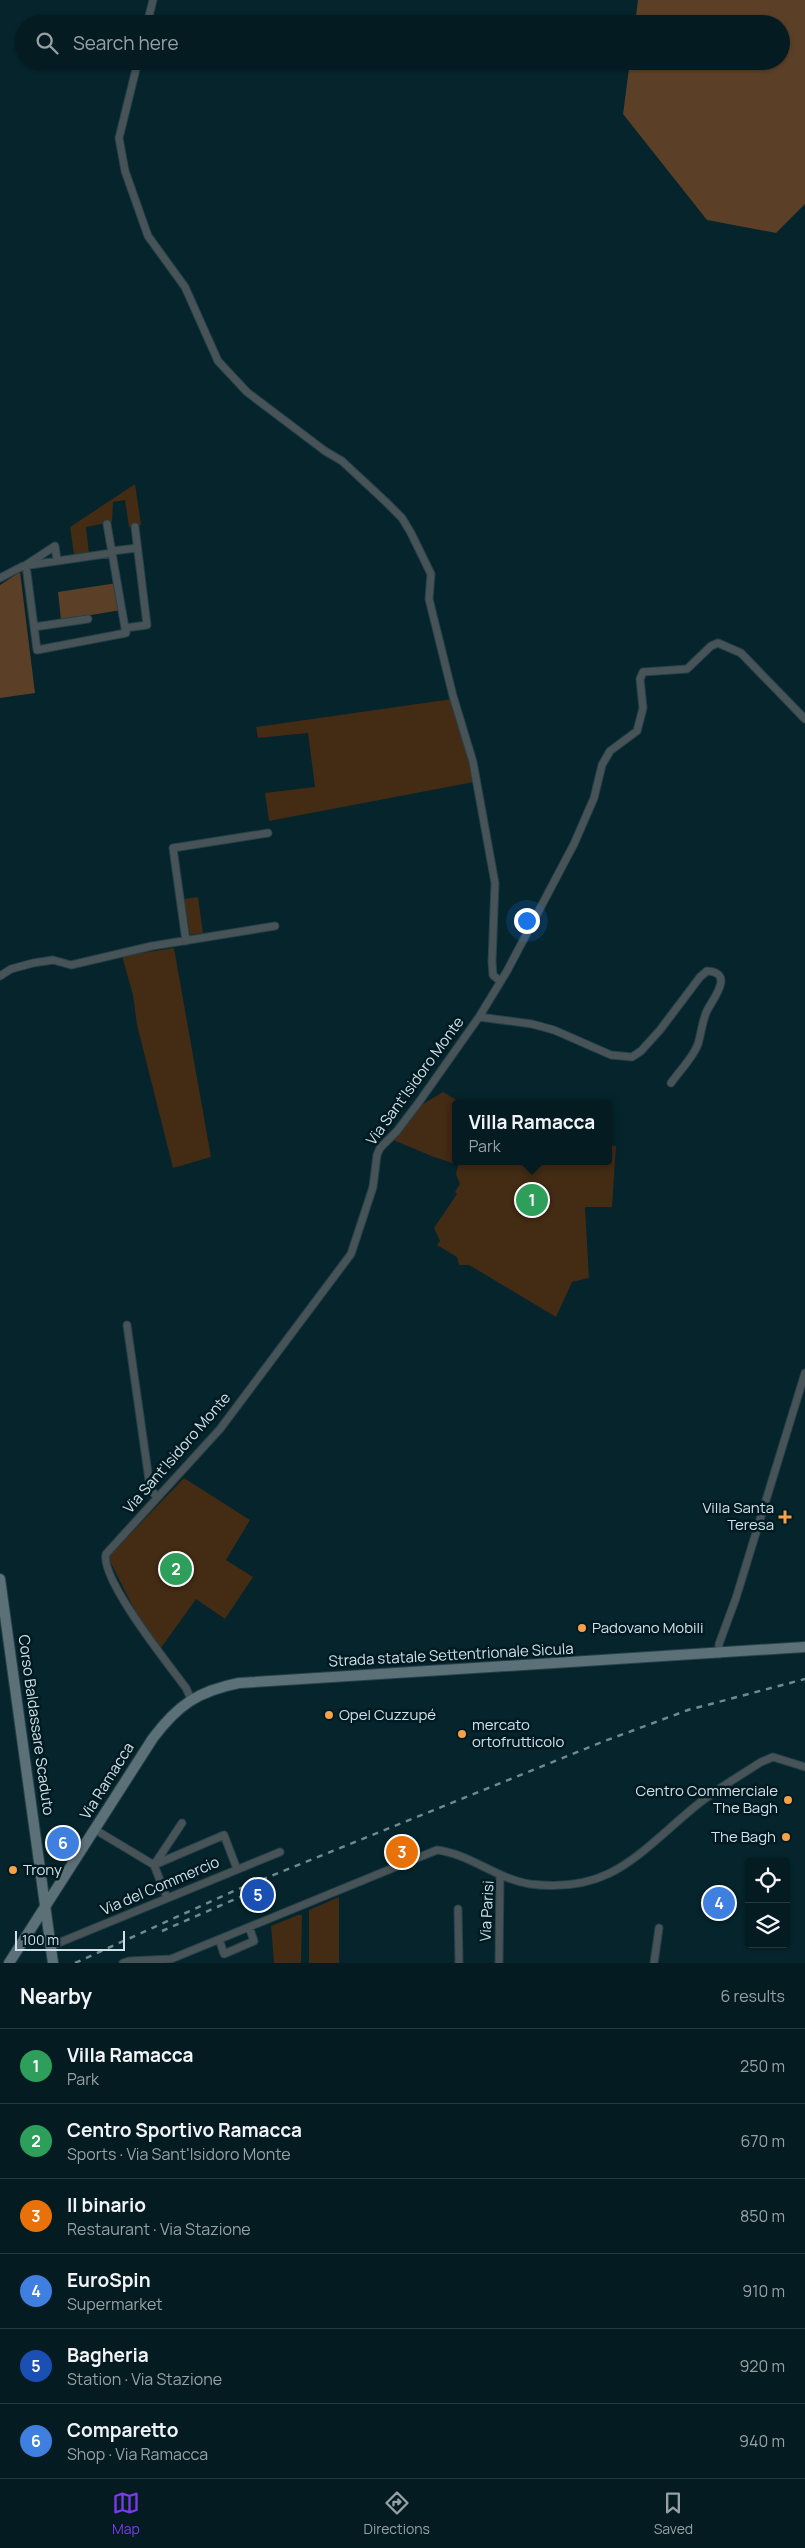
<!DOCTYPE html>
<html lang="en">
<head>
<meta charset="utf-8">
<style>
	body { margin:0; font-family:Manrope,sans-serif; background:#12282e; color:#f1f3f6 }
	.controls { position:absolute; right:15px; bottom:15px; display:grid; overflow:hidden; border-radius:5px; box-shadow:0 1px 4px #0004 }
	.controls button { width:45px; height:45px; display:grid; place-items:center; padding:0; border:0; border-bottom:1px solid #25393f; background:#041b21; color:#f1f3f6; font:25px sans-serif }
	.scale { position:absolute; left:15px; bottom:12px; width:110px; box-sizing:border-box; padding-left:5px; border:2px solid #d0e0e6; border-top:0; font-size:14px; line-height:18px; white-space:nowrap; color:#d0e0e6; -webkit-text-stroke:4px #001a22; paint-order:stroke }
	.you { position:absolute; left:526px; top:920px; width:18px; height:18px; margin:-12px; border:4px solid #fff; border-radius:50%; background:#1a73e8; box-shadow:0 0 0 8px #1a73e833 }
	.badge { display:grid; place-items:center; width:32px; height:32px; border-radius:50%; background:#7c3aed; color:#fff; font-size:16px; font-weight:700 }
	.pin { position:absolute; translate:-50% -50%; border:2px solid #fff; box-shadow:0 1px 5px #0006 }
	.popup { position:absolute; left:452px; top:1100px; width:160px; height:65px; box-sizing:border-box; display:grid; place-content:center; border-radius:5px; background:#041b21; filter:drop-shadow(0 1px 4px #0005); font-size:16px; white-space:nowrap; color:#97a1a5 }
	.popup b { font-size:19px; color:#f1f3f6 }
	.popup::after { content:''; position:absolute; left:50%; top:100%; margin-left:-10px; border:10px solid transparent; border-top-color:#041b21 }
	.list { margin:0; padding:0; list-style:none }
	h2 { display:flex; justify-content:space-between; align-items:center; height:65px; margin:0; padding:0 20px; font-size:21px }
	h2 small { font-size:16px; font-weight:400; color:#97a1a5 }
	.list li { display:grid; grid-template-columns:32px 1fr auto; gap:15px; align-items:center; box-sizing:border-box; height:75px; padding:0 20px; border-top:1px solid #25393f }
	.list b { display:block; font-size:19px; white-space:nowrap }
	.list p { margin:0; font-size:16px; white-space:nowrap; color:#97a1a5 }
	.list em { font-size:16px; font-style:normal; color:#97a1a5 }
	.icon { flex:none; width:28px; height:28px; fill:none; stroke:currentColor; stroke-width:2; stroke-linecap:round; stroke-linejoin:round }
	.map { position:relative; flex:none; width:805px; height:1963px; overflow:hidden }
	.search { position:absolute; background:#041b21; box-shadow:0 1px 4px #0004; left:15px; right:15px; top:15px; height:55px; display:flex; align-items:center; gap:12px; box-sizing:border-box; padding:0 18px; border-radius:28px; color:#97a1a5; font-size:19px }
	.sheet { height:515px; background:#041b21 }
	nav { display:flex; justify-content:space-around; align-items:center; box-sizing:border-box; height:70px; border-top:1px solid #25393f; background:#041b21; font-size:14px; color:#97a1a5 }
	nav a { display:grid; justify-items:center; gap:2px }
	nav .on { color:#7c3aed }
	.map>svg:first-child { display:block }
	.green { fill:#432b14 }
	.forest { fill:#5b4027 }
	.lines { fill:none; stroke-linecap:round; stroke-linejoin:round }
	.street-casing { stroke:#25424a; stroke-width:9 }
	.secondary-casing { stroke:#25424a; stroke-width:12 }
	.street { stroke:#475357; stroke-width:7 }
	.secondary { stroke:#5c7077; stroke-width:10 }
	.rail { stroke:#728990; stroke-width:2.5; stroke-dasharray:6 6; stroke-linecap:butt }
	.poi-dot { fill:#f7a149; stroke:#001a22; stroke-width:2 }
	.labels { text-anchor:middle; stroke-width:5; stroke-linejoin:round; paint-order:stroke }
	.street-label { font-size:15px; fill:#d0e0e6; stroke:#001a22 }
	.poi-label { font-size:15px; fill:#d0e0e6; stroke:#001a22; text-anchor:start }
</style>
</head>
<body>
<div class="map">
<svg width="805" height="1963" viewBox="0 0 805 1963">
	<rect width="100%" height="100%" fill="#05242c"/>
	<path class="green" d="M135,484L141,525L129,527L125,500L113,502L112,522L86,527L89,553L74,555L70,527Z
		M452,699L467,744L474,782L269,821L265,793L315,787L308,733L258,738L256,727Z
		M198,897L203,933L190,935L184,899Z
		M174,948L211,1157L173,1168L137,1025L133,995L122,956Z
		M443,1092L463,1104H456V1161H608V1145L616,1146L612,1207H585L589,1278L572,1282L556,1317L469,1265H459L457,1257L437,1245L440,1241L434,1228L457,1194L455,1192L460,1184L456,1174L458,1165L434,1157L393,1140L418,1107Z
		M184,1478L250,1520L226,1560L253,1577L225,1619L196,1599L161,1648L137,1615L109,1559L110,1555Z
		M339,1897V1963H309V1910Z
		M298,1915H302L301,1963H274L271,1926Z"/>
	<path class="forest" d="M638,0H805V204L776,233L707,220L623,114L630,61H781V24H635Z
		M20,572L35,693L0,698V585Z
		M117,583L121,610L61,620L58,592Z"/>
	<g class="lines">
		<g class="street-casing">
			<path id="street" d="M147,24L153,0
				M138,61L119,138L125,171L148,236L185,287L218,361L247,392L325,451L342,461L385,501L402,518L411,533L431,574L429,599L453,696L473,762L495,883L492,962L493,975L500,981
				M107,524L125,628
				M112,551L137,548
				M57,560L55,546L26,565L37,650L126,633L125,628L147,625L135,527
				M0,578L23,566L112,553
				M34,627L88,619
				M186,941L173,848L268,833
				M0,976L11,969L33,963L53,960L71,965L152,946L275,926
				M479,1017L532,1024L554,1030L611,1055L632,1057L641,1051L660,1030L700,977L707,971C737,973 710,1002 706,1013C702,1023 701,1034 698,1044C693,1058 680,1070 671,1083
				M127,1325L150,1487L157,1498
				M719,1654V1644L736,1598L805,1373
				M191,1699L186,1688C169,1665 100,1579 106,1554L220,1429L351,1254L373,1187L377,1155L380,1148L397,1131L419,1102L479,1017L507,971L574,844L594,798L602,765L610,751L637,731L643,708L640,679L643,672L687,669L711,646L718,643L741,653L805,719
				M94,1829L154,1865L167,1898
				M154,1865L224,1835L237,1869
				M154,1865L182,1823
				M458,1909L459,1963
				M219,1939L224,1954L254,1941L249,1927
				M51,1946L280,1852
				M123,1963L129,1961L171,1959L437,1850C470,1854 497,1879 530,1884C609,1894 637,1855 692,1809C713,1791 738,1777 761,1762L773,1757L805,1767
				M499,1963L500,1875
				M654,1963L659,1928"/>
		</g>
		<g class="secondary-casing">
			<path id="secondary" d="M0,1579L53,1963
				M9,1963L153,1738C178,1705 198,1691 239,1683L805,1647"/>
		</g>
		<use href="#street" class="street"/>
		<use href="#secondary" class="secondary"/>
		<path class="rail" d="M162,1931L256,1890
			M75,1963L234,1891L602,1742L688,1710L805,1679"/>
	</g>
	<g class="poi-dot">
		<path d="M782.5 1509.5h5v5h5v5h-5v5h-5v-5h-5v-5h5z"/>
		<circle cx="582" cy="1628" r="5"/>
		<circle cx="329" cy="1715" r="5"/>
		<circle cx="462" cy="1734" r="5"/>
		<circle cx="788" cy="1800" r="5"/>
		<circle cx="786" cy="1837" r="5"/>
		<circle cx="13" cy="1870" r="5"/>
	</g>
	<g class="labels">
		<g class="street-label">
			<text transform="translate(415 1081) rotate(-54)" y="5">Via Sant'Isidoro Monte</text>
			<text transform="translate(177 1453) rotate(-49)" y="5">Via Sant'Isidoro Monte</text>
			<text transform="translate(451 1655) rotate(-3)" y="5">Strada statale Settentrionale Sicula</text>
			<text transform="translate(36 1725) rotate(82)" y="5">Corso Baldassare Scaduto</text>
			<text transform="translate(107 1781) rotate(-58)" y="5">Via Ramacca</text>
			<text transform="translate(160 1886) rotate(-23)" y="5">Via del Commercio</text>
			<text transform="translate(487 1911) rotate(-87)" y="5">Via Parisi</text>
		</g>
		<g class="poi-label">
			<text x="774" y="1513" text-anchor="end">Villa Santa<tspan x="774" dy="17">Teresa</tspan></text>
			<text x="592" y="1633">Padovano Mobili</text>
			<text x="339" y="1720">Opel Cuzzupé</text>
			<text x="472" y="1730">mercato<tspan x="472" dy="17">ortofrutticolo</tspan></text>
			<text x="778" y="1796" text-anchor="end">Centro Commerciale<tspan x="778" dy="17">The Bagh</tspan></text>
			<text x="776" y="1842" text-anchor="end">The Bagh</text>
			<text x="23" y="1875">Trony</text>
		</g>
	</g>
</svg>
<div class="controls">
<button><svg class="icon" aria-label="locate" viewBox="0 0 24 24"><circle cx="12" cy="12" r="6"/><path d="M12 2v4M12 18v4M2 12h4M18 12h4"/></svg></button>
<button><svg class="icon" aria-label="layers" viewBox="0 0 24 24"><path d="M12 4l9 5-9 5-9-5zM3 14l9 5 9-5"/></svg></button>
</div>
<div class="scale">100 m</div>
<div class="you"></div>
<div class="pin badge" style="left:532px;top:1200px;background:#2e9e5b">1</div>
<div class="popup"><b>Villa Ramacca</b>Park</div>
<div class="pin badge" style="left:176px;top:1569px;background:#2e9e5b">2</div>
<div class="pin badge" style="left:402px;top:1852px;background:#e8710a">3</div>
<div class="pin badge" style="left:719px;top:1903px;background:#3f7fe0">4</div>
<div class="pin badge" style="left:258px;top:1895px;background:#1a4fb4">5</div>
<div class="pin badge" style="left:63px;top:1843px;background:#3f7fe0">6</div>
<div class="search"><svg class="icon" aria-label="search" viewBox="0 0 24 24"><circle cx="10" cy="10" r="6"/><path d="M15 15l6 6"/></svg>Search here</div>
</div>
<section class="sheet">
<h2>Nearby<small>6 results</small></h2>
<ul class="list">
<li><span class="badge" style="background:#2e9e5b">1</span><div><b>Villa Ramacca</b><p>Park</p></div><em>250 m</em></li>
<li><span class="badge" style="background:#2e9e5b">2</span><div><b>Centro Sportivo Ramacca</b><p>Sports · Via Sant'Isidoro Monte</p></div><em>670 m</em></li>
<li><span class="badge" style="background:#e8710a">3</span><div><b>Il binario</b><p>Restaurant · Via Stazione</p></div><em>850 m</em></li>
<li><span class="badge" style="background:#3f7fe0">4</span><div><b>EuroSpin</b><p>Supermarket</p></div><em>910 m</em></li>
<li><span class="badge" style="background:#1a4fb4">5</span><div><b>Bagheria</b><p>Station · Via Stazione</p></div><em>920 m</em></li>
<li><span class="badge" style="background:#3f7fe0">6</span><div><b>Comparetto</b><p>Shop · Via Ramacca</p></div><em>940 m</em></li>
</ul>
</section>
<nav>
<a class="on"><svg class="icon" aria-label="map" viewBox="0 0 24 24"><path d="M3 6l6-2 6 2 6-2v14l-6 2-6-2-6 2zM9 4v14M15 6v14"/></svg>Map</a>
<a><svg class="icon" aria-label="directions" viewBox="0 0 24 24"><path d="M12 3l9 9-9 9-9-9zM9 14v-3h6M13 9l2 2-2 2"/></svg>Directions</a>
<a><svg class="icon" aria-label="saved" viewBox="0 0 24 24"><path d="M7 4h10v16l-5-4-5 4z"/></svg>Saved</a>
</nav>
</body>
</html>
